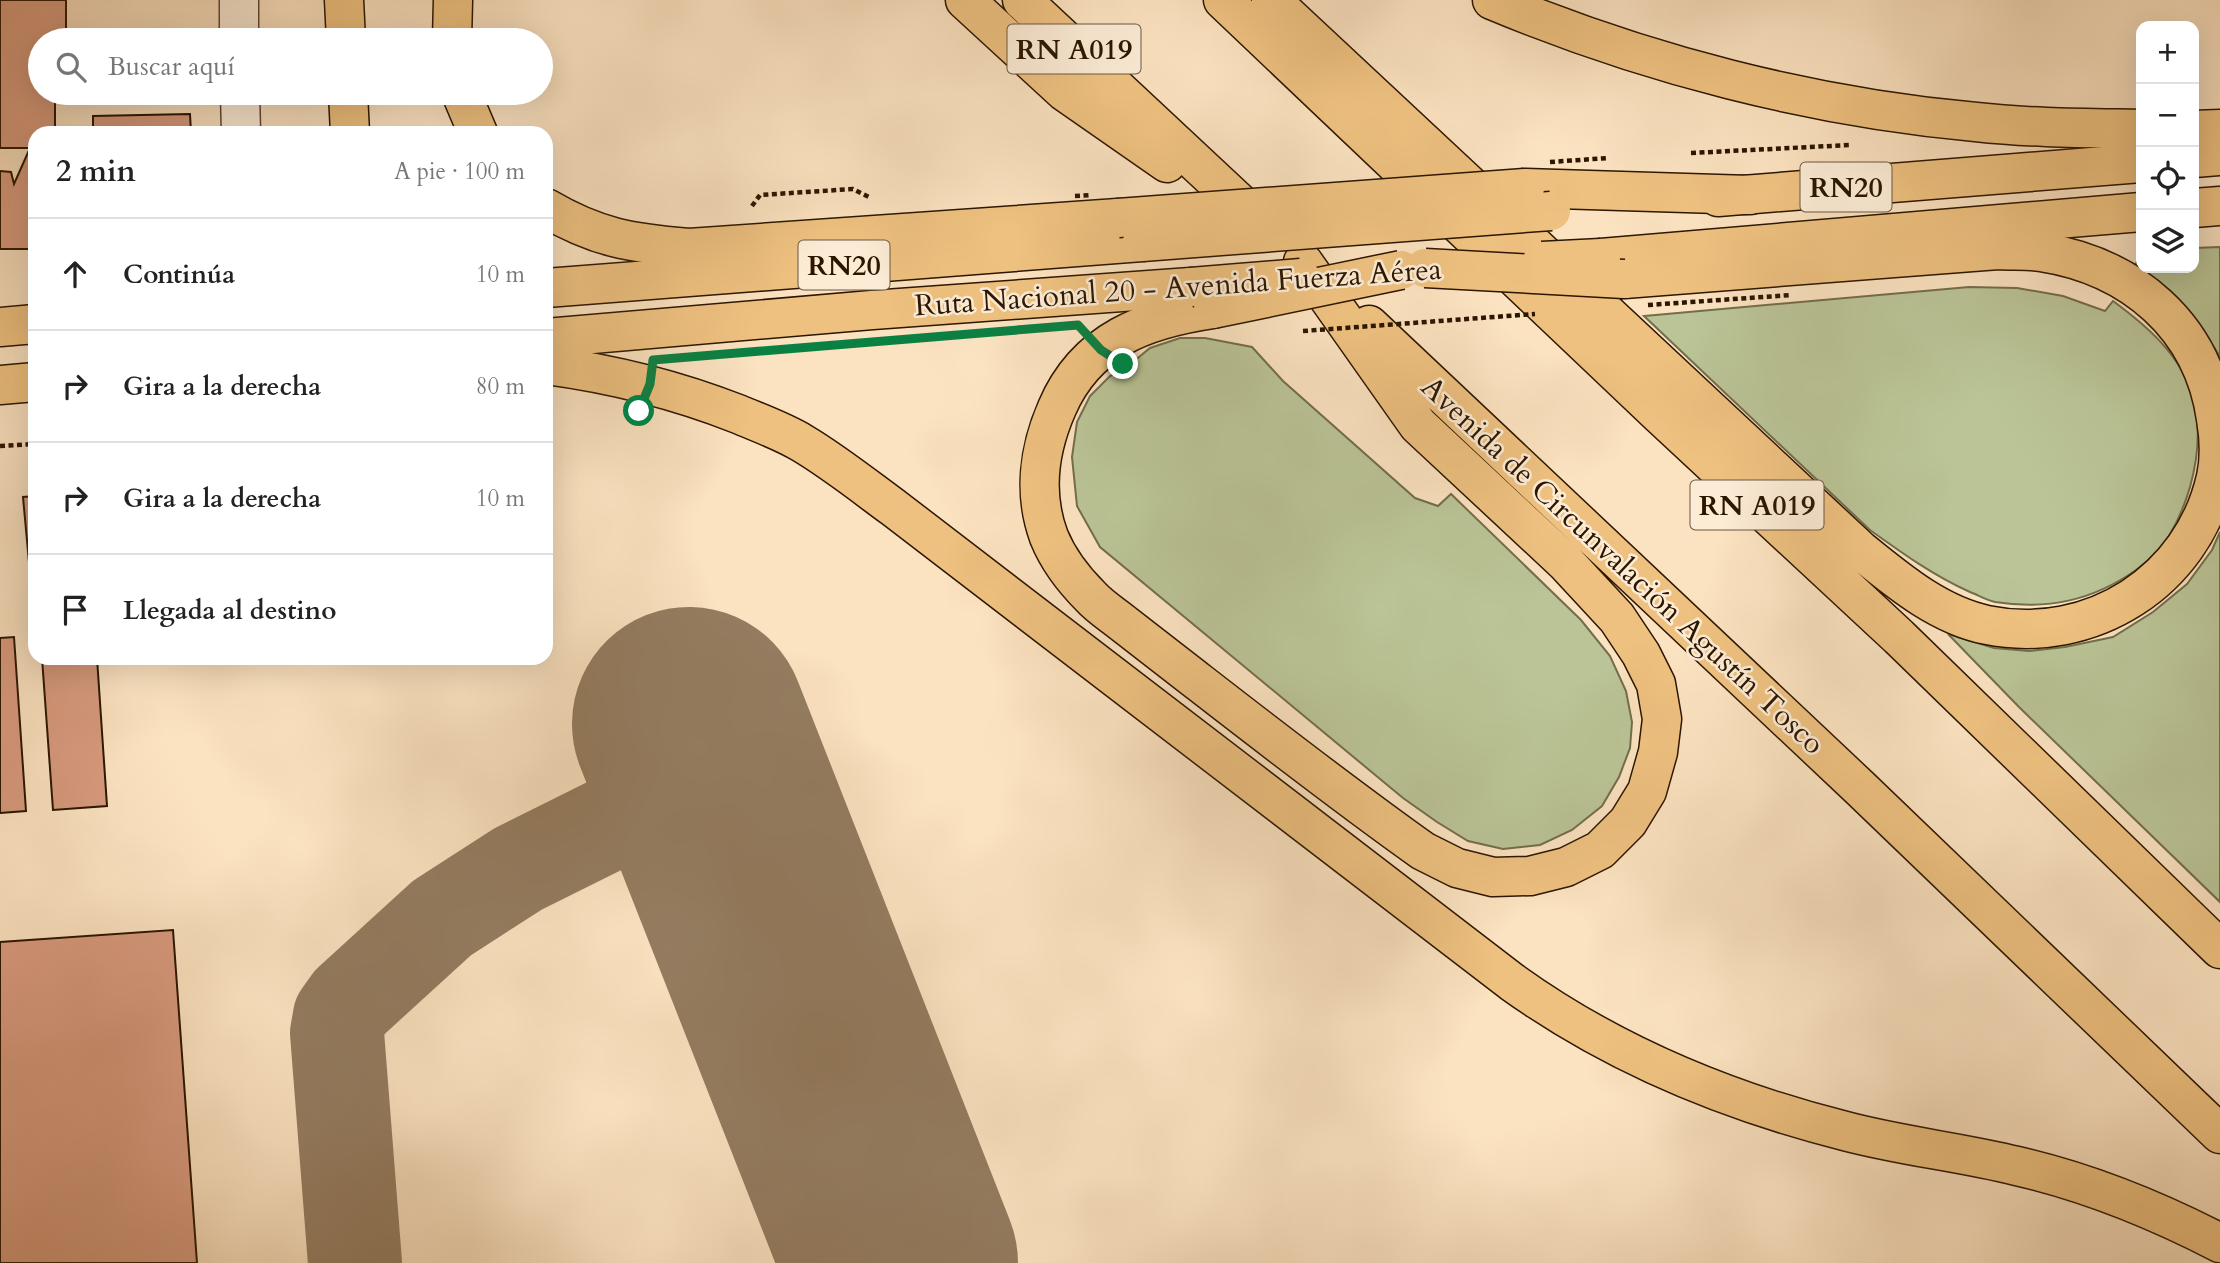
<!DOCTYPE html>
<html lang="es">
<head>
<meta charset="utf-8">
<style>
	body { margin:0; font-family:Cardo,serif; background:#f2f2f2; color:#222 }
	.controls { position:absolute; right:21px; top:21px; display:grid; overflow:hidden; border-radius:14px; box-shadow:0 7px 28px #0002 }
	.controls button { width:63px; height:63px; display:grid; place-items:center; padding:0; border:0; border-bottom:2px solid #e0e0e0; background:#fff; color:#222; font:35px sans-serif }
	.stop { position:absolute; width:21px; height:21px; margin:-16px; border:5px solid #0b8043; border-radius:50%; background:#fff }
	.stop.end { background:#0b8043; border-color:#fff; box-shadow:0 2px 7px #0008 }
	.list { margin:0; padding:0; list-style:none }
	h2 { display:flex; justify-content:space-between; align-items:center; height:91px; margin:0; padding:0 28px; font-size:30px }
	h2 small { font-size:23px; font-weight:400; color:#767676 }
	.list li { display:grid; grid-template-columns:46px 1fr auto; gap:21px; align-items:center; box-sizing:border-box; height:112px; padding:0 28px; border-top:2px solid #e0e0e0 }
	.list b { display:block; font-size:26px; white-space:nowrap }
	.list em { font-size:23px; font-style:normal; color:#767676 }
	.icon { flex:none; width:38px; height:38px; fill:none; stroke:currentColor; stroke-width:2; stroke-linecap:round; stroke-linejoin:round }
	.map { position:relative; flex:none; width:2220px; height:1263px; overflow:hidden }
	.search { position:absolute; background:#fff; box-shadow:0 7px 28px #0002; left:28px; top:28px; width:525px; height:77px; display:flex; align-items:center; gap:18px; box-sizing:border-box; padding:0 24px; border-radius:38px; color:#767676; font-size:26px }
	.panel { position:absolute; background:#fff; box-shadow:0 7px 28px #0002; left:28px; top:126px; width:525px; height:539px; border-radius:21px }
	.map>svg:first-child { display:block }
	.green { fill:#bac496; stroke:#736d4b; stroke-width:2 }
	.lines { fill:none; stroke-linecap:round; stroke-linejoin:round }
	.taxiway { stroke:#947c60; stroke-width:94 }
	.runway { stroke:#947c60; stroke-width:234 }
	.building { fill:#d79a7d; stroke:#2c1600; stroke-width:2 }
	.minor-casing { stroke:#604930; stroke-width:41 }
	.major-casing { stroke:#2c1600; stroke-width:41 }
	.highway-casing { stroke:#2c1600; stroke-width:41 }
	.path { stroke:#2c1600; stroke-width:4.5; stroke-dasharray:5 3.5; stroke-linecap:butt }
	.minor { stroke:#fcecd6; stroke-width:38 }
	.major { stroke:#eec180; stroke-width:38 }
	.highway { stroke:#eec180; stroke-width:38 }
	.major-bridge-casing { stroke:#2c1600; stroke-width:41; stroke-linecap:butt }
	.highway-bridge-casing { stroke:#2c1600; stroke-width:41; stroke-linecap:butt }
	.path-bridge { stroke:#2c1600; stroke-width:4.5; stroke-dasharray:5 3.5; stroke-linecap:butt }
	.major-bridge { stroke:#eec180; stroke-width:38 }
	.highway-bridge { stroke:#eec180; stroke-width:38 }
	.route { stroke:#0b8043; stroke-width:9 }
	.labels { text-anchor:middle; stroke-width:5; stroke-linejoin:round; paint-order:stroke }
	.shield { fill:#fcecd6; stroke:#6a5640; stroke-width:2 }
	.shield-label { font-size:28px; font-weight:bold; fill:#2c1600 }
	.street-label { font-size:30px; fill:#2c1600; stroke:#fcecd6 }
</style>
</head>
<body>
<div class="map">
<svg width="2220" height="1263" viewBox="0 0 2220 1263">
	<rect width="100%" height="100%" fill="#fbe2c0"/>
	<filter id="stains"><feTurbulence type="fractalNoise" baseFrequency=".00286" numOctaves="4"/><feColorMatrix values="0 0 0 0 .2 0 0 0 0 .09 0 0 0 0 .02 0 0 0 .5 -.17"/></filter>
	<radialGradient id="worn" r=".72"><stop offset=".6" stop-color="#630" stop-opacity="0"/><stop offset="1" stop-color="#630" stop-opacity=".3"/></radialGradient>
	<path class="green" d="M2220,247V357C2194,314 2177,293 2135,265L2141,255V268H2194V248Z
		M1969,287L2017,288L2063,296L2105,311L2113,301C2147,326 2181,355 2193,397C2201,426 2198,458 2190,487C2185,504 2178,521 2169,536C2162,549 2148,561 2136,570C2092,601 2047,610 1995,602C1986,600 1978,595 1970,592C1934,576 1902,553 1870,530L1644,316Z
		M1180,338H1205L1252,347L1283,381L1415,498L1438,506L1451,494L1581,620L1610,656L1626,691L1632,722L1630,748L1619,777L1602,806L1572,830L1540,845L1503,849L1468,841L1437,822L1403,798L1100,547L1077,506L1072,457L1077,422L1090,396L1110,376L1127,367L1150,348Z
		M2220,532V902L2019,707L1948,634L1994,648L2029,651L2065,647L2113,637L2153,612L2187,584L2212,550Z"/>
	<g class="lines">
		<path class="taxiway" d="M355,1263L337,1033L340,1016L350,1002L442,918L518,869L709,774"/>
		<path class="runway" d="M689,724L901,1263"/>
	</g>
	<path class="building" d="M0,0H66V35H161V40H40V93H160V100H55V133H35V148H0Z
		M190,114L191,133H93V116Z
		M30,148H35V249H0V171L11,172L14,184Z
		M35,496V594L32,595L23,497Z
		M14,637L26,811L0,813V638Z
		M42,658H97L107,806L53,810Z
		M173,930L197,1263H0V942Z"/>
	<g class="lines">
		<g class="minor-casing">
			<path id="minor" d="M239,0V40
				M240,93L241,133"/>
		</g>
		<g class="major-casing">
			<path id="major" d="M2194,158L2220,156
				M1718,197L2141,163
				M2194,208L2220,206
				M1601,258L2141,212
				M546,288L1142,242
				M0,327L35,324
				M546,338L872,310L1191,287
				M0,385L35,382"/>
		</g>
		<g class="highway-casing">
			<path id="highway" d="M344,0L346,40
				M965,0L1065,92L1167,163
				M1022,0L1264,226
				M1223,0L1660,415L1899,637L2220,949
				M1271,0L1860,550C1897,580 1938,615 1987,625C2091,646 2193,581 2216,477C2220,459 2219,437 2216,419C2203,326 2132,266 2041,252C2027,250 2012,251 1998,250L1624,279
				M1492,0C1645,64 1811,107 1976,122C2031,128 2086,128 2141,129
				M452,40L453,0
				M348,93L350,133
				M461,93L478,133
				M2194,130L2220,129
				M1525,188L1750,195
				M546,208C597,238 631,243 689,248L1118,218
				M1213,309C1145,319 1086,340 1057,408C1039,449 1033,494 1049,537C1058,559 1074,580 1091,597C1100,607 1113,615 1124,624C1146,641 1168,658 1191,676C1267,735 1344,795 1423,851L1457,868L1493,877L1530,876L1566,867L1600,850L1628,822L1647,791L1658,752L1662,719L1656,684L1641,654L1617,618L1566,563L1418,425L1303,262
				M1369,325L1859,787L2220,1134
				M546,365C614,374 674,389 738,414C759,423 782,431 802,443C834,462 864,486 894,508L1512,982C1611,1053 1726,1101 1845,1131C1901,1146 1960,1152 2017,1166C2087,1182 2156,1210 2220,1243"/>
		</g>
		<path class="path" d="M1691,153L1850,145
			M752,206L760,195L853,189L869,197
			M0,446L35,444"/>
		<use href="#minor" class="minor"/>
		<use href="#major" class="major"/>
		<use href="#highway" class="highway"/>
		<g class="major-bridge-casing">
			<path id="major-bridge" d="M1142,242L1551,211
				M1542,261L1601,258
				M1191,287L1301,278"/>
		</g>
		<g class="highway-bridge-casing">
			<path id="highway-bridge" d="M1118,218L1525,188
				M1425,268L1624,279
				M1213,309L1401,270"/>
		</g>
		<path class="path-bridge" d="M1550,162L1608,158
			M1075,196L1091,195
			M1648,305L1792,295
			M1303,331L1535,314"/>
		<use href="#major-bridge" class="major-bridge"/>
		<use href="#highway-bridge" class="highway-bridge"/>
	</g>
	<g class="lines">
		<path class="route" d="M639,411L650,384L653,360L1078,325L1101,350L1123,364"/>
	</g>
	<g class="labels">
		<g class="shield">
			<rect x="1007.5" y="24.5" width="133" height="49" rx="5"/>
			<rect x="1800.5" y="162.5" width="91" height="49" rx="5"/>
			<rect x="798.5" y="240.5" width="91" height="49" rx="5"/>
			<rect x="1690.5" y="480.5" width="133" height="49" rx="5"/>
		</g>
		<g class="shield-label">
			<text x="1074" y="59">RN A019</text>
			<text x="1846" y="197">RN20</text>
			<text x="844" y="275">RN20</text>
			<text x="1757" y="515">RN A019</text>
		</g>
		<g class="street-label">
			<text transform="translate(1178 287) rotate(-4)" y="10">Ruta Nacional 20 - Avenida Fuerza Aérea</text>
			<text transform="translate(1623 565) rotate(43)" y="10">Avenida de Circunvalación Agustín Tosco</text>
		</g>
	</g>
	<rect width="100%" height="100%" filter="url(#stains)"/>
	<rect width="100%" height="100%" fill="url(#worn)"/>
</svg>
<div class="controls">
<button>+</button>
<button>−</button>
<button><svg class="icon" aria-label="locate" viewBox="0 0 24 24"><circle cx="12" cy="12" r="6"/><path d="M12 2v4M12 18v4M2 12h4M18 12h4"/></svg></button>
<button><svg class="icon" aria-label="layers" viewBox="0 0 24 24"><path d="M12 4l9 5-9 5-9-5zM3 14l9 5 9-5"/></svg></button>
</div>
<div class="stop" style="left:639px;top:411px"></div>
<div class="stop end" style="left:1123px;top:364px"></div>
<div class="search"><svg class="icon" aria-label="search" viewBox="0 0 24 24"><circle cx="10" cy="10" r="6"/><path d="M15 15l6 6"/></svg>Buscar aquí</div>
<section class="panel">
<h2>2 min<small>A pie · 100 m</small></h2>
<ul class="list">
<li><svg class="icon" aria-label="ahead" viewBox="0 0 24 24"><path d="M12 20V5M6 11l6-6 6 6"/></svg><div><b>Continúa</b></div><em>10 m</em></li>
<li><svg class="icon" aria-label="right" viewBox="0 0 24 24"><path d="M7 20v-9h11M14 6l5 5-5 5"/></svg><div><b>Gira a la derecha</b></div><em>80 m</em></li>
<li><svg class="icon" aria-label="right" viewBox="0 0 24 24"><path d="M7 20v-9h11M14 6l5 5-5 5"/></svg><div><b>Gira a la derecha</b></div><em>10 m</em></li>
<li><svg class="icon" aria-label="arrive" viewBox="0 0 24 24"><path d="M6 21V4h12l-3 4 3 4H6"/></svg><div><b>Llegada al destino</b></div></li>
</ul>
</section>
</div>
</body>
</html>
